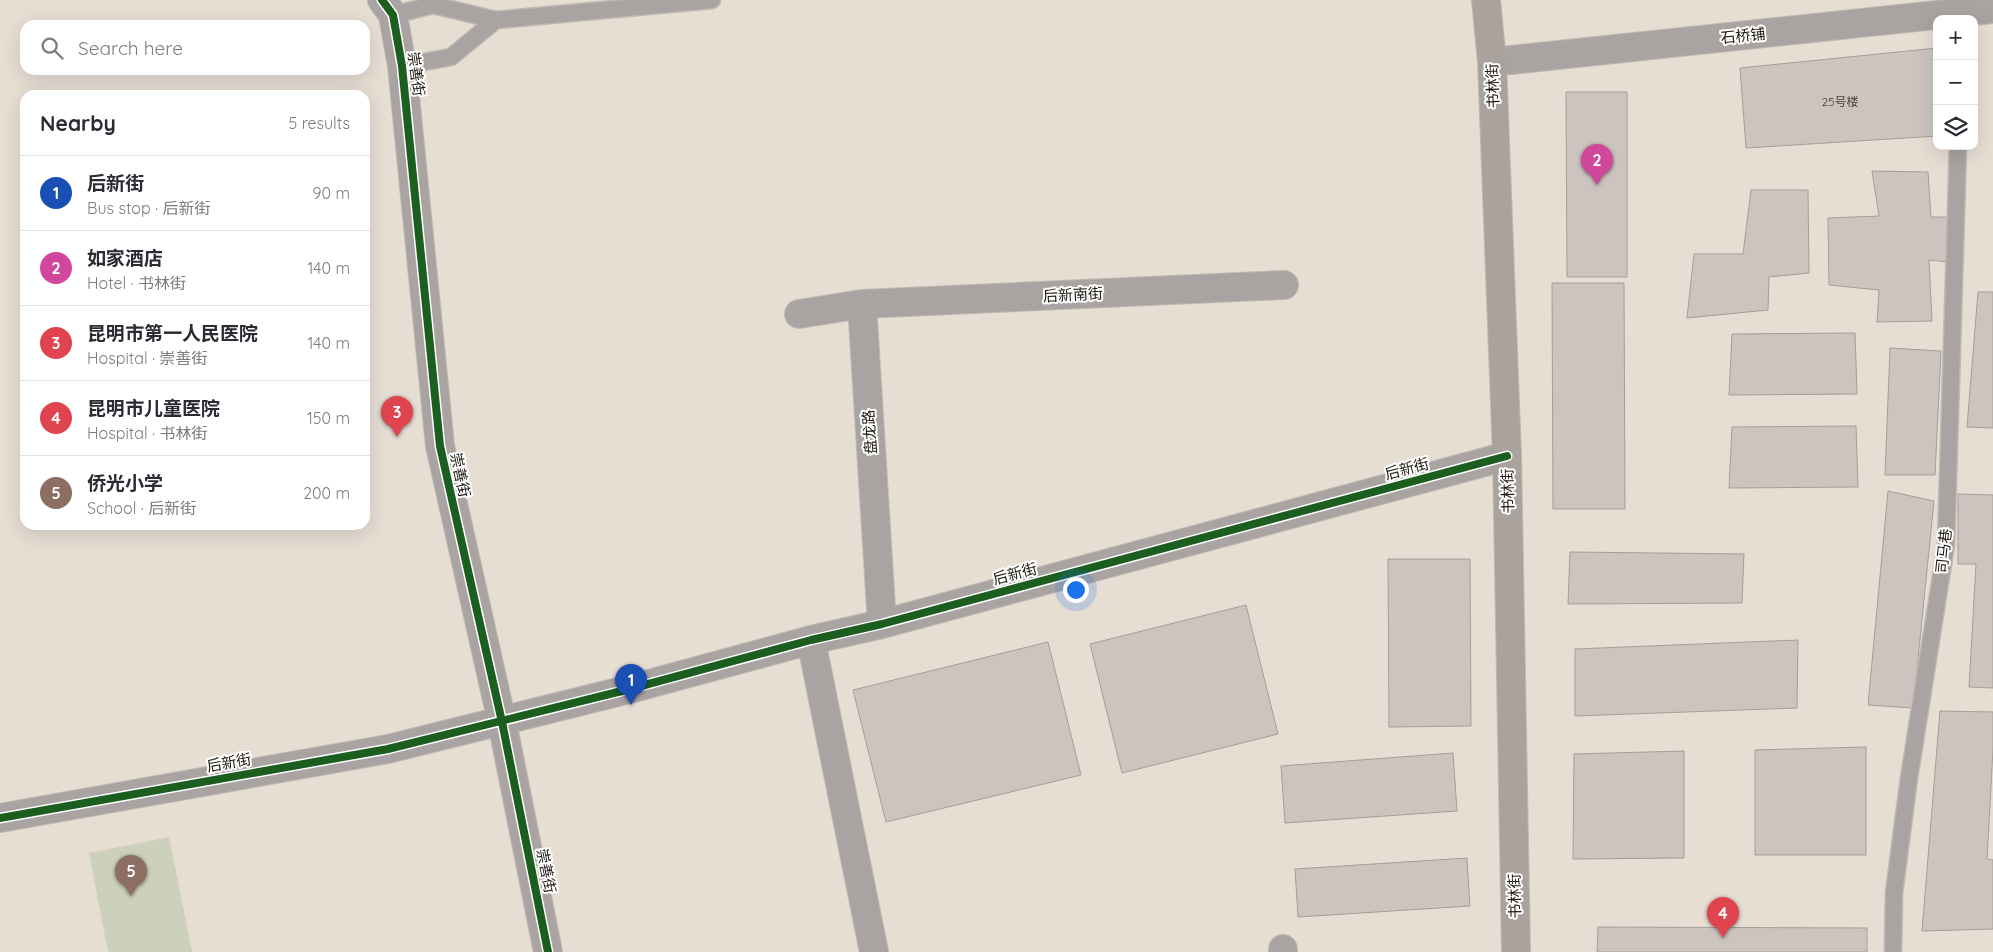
<!DOCTYPE html>
<html lang="en">
<head>
<meta charset="utf-8">
<style>
	body { margin:0; font-family:Quicksand,"Noto Sans SC",sans-serif; background:#f2f2f3; color:#2b2b33 }
	.controls { position:absolute; right:15px; top:15px; display:grid; overflow:hidden; border-radius:10px; box-shadow:0 5px 20px #0002 }
	.controls button { width:45px; height:45px; display:grid; place-items:center; padding:0; border:0; border-bottom:1px solid #e1e1e2; background:#fff; color:#2b2b33; font:25px sans-serif }
	.you { position:absolute; left:1075px; top:589px; width:18px; height:18px; margin:-12px; border:4px solid #fff; border-radius:50%; background:#1a73e8; box-shadow:0 0 0 8px #1a73e833 }
	.badge { display:grid; place-items:center; width:32px; height:32px; border-radius:50%; background:#625c54; color:#fff; font-size:16px; font-weight:700 }
	.pin { position:absolute; translate:-50% -41px; filter:drop-shadow(0 1px 2px #0008) }
	.pin::after { content:''; position:absolute; top:26px; width:18px; height:15px; background:inherit; clip-path:polygon(0 0,100% 0,50% 100%) }
	.list { margin:0; padding:0; list-style:none }
	h2 { display:flex; justify-content:space-between; align-items:center; height:65px; margin:0; padding:0 20px; font-size:21px }
	h2 small { font-size:16px; font-weight:400; color:#7c7c81 }
	.list li { display:grid; grid-template-columns:32px 1fr auto; gap:15px; align-items:center; box-sizing:border-box; height:75px; padding:0 20px; border-top:1px solid #e1e1e2 }
	.list b { display:block; font-size:19px; white-space:nowrap }
	.list p { margin:0; font-size:16px; white-space:nowrap; color:#7c7c81 }
	.list em { font-size:16px; font-style:normal; color:#7c7c81 }
	.icon { flex:none; width:28px; height:28px; fill:none; stroke:currentColor; stroke-width:2; stroke-linecap:round; stroke-linejoin:round }
	.map { position:relative; flex:none; width:1993px; height:952px; overflow:hidden }
	.search { position:absolute; background:#fff; box-shadow:0 5px 20px #0002; left:20px; top:20px; width:350px; height:55px; display:flex; align-items:center; gap:12px; box-sizing:border-box; padding:0 18px; border-radius:15px; color:#7c7c81; font-size:19px }
	.panel { position:absolute; background:#fff; box-shadow:0 5px 20px #0002; left:20px; top:90px; width:350px; height:440px; border-radius:15px }
	.map>svg:first-child { display:block }
	.green { fill:#cdd0bb }
	.building { fill:#cdc4bf; stroke:#a69d99 }
	.lines { fill:none; stroke-linecap:round; stroke-linejoin:round }
	.lane-casing { stroke:#c0b9b1; stroke-width:19 }
	.street-casing { stroke:#c0b9b1; stroke-width:30 }
	.secondary-casing { stroke:#c0b9b1; stroke-width:30 }
	.lane { stroke:#a9a3a1; stroke-width:16 }
	.street { stroke:#a9a3a1; stroke-width:28 }
	.secondary { stroke:#a9a29d; stroke-width:28 }
	.cycleway-casing { stroke:#fff; stroke-width:11 }
	.cycleway { stroke:#1b5e20; stroke-width:8 }
	.labels { text-anchor:middle; stroke-width:4; stroke-linejoin:round; paint-order:stroke }
	.number-label { font-size:12px; fill:#48423b }
	.street-label { font-size:15px; fill:#1b160f; stroke:#fff }
</style>
</head>
<body>
<div class="map">
<svg width="1993" height="952" viewBox="0 0 1993 952">
	<rect width="100%" height="100%" fill="#e6ddd3"/>
	<path class="green" d="M169,837L192,952H108L89,853Z"/>
	<path class="building" d="M1937,48V136L1746,148L1740,68Z
		M1566,92H1627V277H1567Z
		M1872,171L1928,172L1931,217H1950L1949,262L1929,260L1932,321L1877,322L1879,290L1829,285L1828,218L1879,216Z
		M1751,190H1808L1809,273L1769,277L1768,310L1687,318L1694,254H1743Z
		M1552,283H1624L1625,509H1553Z
		M1978,292H1993V428L1967,427Z
		M1855,333L1857,394L1729,395L1732,334Z
		M1890,348L1941,351L1935,475H1885Z
		M1856,426L1858,487L1729,488L1732,427Z
		M1888,491L1934,501L1913,708L1868,705Z
		M1958,494L1993,495V688L1969,687L1976,564H1958Z
		M1570,552L1744,554L1742,603L1568,604Z
		M1388,559H1470L1471,726L1389,727Z
		M1246,605L1278,734L1122,773L1090,644Z
		M1798,640L1797,708L1575,716V649Z
		M1048,642L1081,775L886,822L853,690Z
		M1940,711L1993,712V749L1987,859L1993,860V929L1922,931Z
		M1866,747V855H1755V750Z
		M1684,751V858L1573,859L1574,754Z
		M1453,753L1457,811L1285,823L1281,766Z
		M1467,858L1470,906L1298,917L1295,869Z
		M1598,927L1867,928V952H1597Z"/>
	<g class="lines">
		<g class="lane-casing">
			<path id="lane" d="M393,15L433,5L496,20L451,57L402,66
				M496,20L712,0
				M1893,952L1894,893L1909,778L1946,545L1958,146"/>
		</g>
		<g class="street-casing">
			<path id="street" d="M382,0L393,15L402,66L440,446L502,722L548,952
				M1492,62L1993,9
				M862,304L1284,285
				M799,314L862,304L882,624
				M811,640L874,952
				M0,818L388,749L630,689L811,640L882,624L1507,456
				M1283,949V952"/>
		</g>
		<g class="secondary-casing">
			<path id="secondary" d="M1486,0L1492,62L1507,456L1516,952"/>
		</g>
		<use href="#lane" class="lane"/>
		<use href="#street" class="street"/>
		<use href="#secondary" class="secondary"/>
		<g class="cycleway-casing">
			<path id="cycleway" d="M382,0L393,15L402,66L440,446L502,722L548,952
				M0,818L388,749L630,689L811,640L882,624L1507,456"/>
		</g>
		<use href="#cycleway" class="cycleway"/>
	</g>
	<g class="labels">
		<g class="number-label">
			<text x="1840" y="106">25号楼</text>
		</g>
		<g class="street-label">
			<text transform="translate(1743 36) rotate(-6)" y="5">石桥铺</text>
			<text transform="translate(416 74) rotate(82)" y="5">崇善街</text>
			<text transform="translate(1493 86) rotate(-92)" y="5">书林街</text>
			<text transform="translate(1073 295) rotate(-3)" y="5">后新南街</text>
			<text transform="translate(870 432) rotate(-94)" y="5">盘龙路</text>
			<text transform="translate(1407 469) rotate(-15)" y="5">后新街</text>
			<text transform="translate(460 475) rotate(78)" y="5">崇善街</text>
			<text transform="translate(1508 491) rotate(-91)" y="5">书林街</text>
			<text transform="translate(1944 551) rotate(-84)" y="5">司马巷</text>
			<text transform="translate(1015 574) rotate(-15)" y="5">后新街</text>
			<text transform="translate(229 763) rotate(-10)" y="5">后新街</text>
			<text transform="translate(546 871) rotate(79)" y="5">崇善街</text>
			<text transform="translate(1515 896) rotate(-91)" y="5">书林街</text>
		</g>
	</g>
</svg>
<div class="controls">
<button>+</button>
<button>−</button>
<button><svg class="icon" aria-label="layers" viewBox="0 0 24 24"><path d="M12 4l9 5-9 5-9-5zM3 14l9 5 9-5"/></svg></button>
</div>
<div class="you"></div>
<div class="pin badge" style="left:631px;top:705px;background:#1a4fb4">1</div>
<div class="pin badge" style="left:1597px;top:185px;background:#d1479c">2</div>
<div class="pin badge" style="left:397px;top:437px;background:#e0444e">3</div>
<div class="pin badge" style="left:1723px;top:938px;background:#e0444e">4</div>
<div class="pin badge" style="left:131px;top:896px;background:#8d6e63">5</div>
<div class="search"><svg class="icon" aria-label="search" viewBox="0 0 24 24"><circle cx="10" cy="10" r="6"/><path d="M15 15l6 6"/></svg>Search here</div>
<section class="panel">
<h2>Nearby<small>5 results</small></h2>
<ul class="list">
<li><span class="badge" style="background:#1a4fb4">1</span><div><b>后新街</b><p>Bus stop · 后新街</p></div><em>90 m</em></li>
<li><span class="badge" style="background:#d1479c">2</span><div><b>如家酒店</b><p>Hotel · 书林街</p></div><em>140 m</em></li>
<li><span class="badge" style="background:#e0444e">3</span><div><b>昆明市第一人民医院</b><p>Hospital · 崇善街</p></div><em>140 m</em></li>
<li><span class="badge" style="background:#e0444e">4</span><div><b>昆明市儿童医院</b><p>Hospital · 书林街</p></div><em>150 m</em></li>
<li><span class="badge" style="background:#8d6e63">5</span><div><b>侨光小学</b><p>School · 后新街</p></div><em>200 m</em></li>
</ul>
</section>
</div>
</body>
</html>
